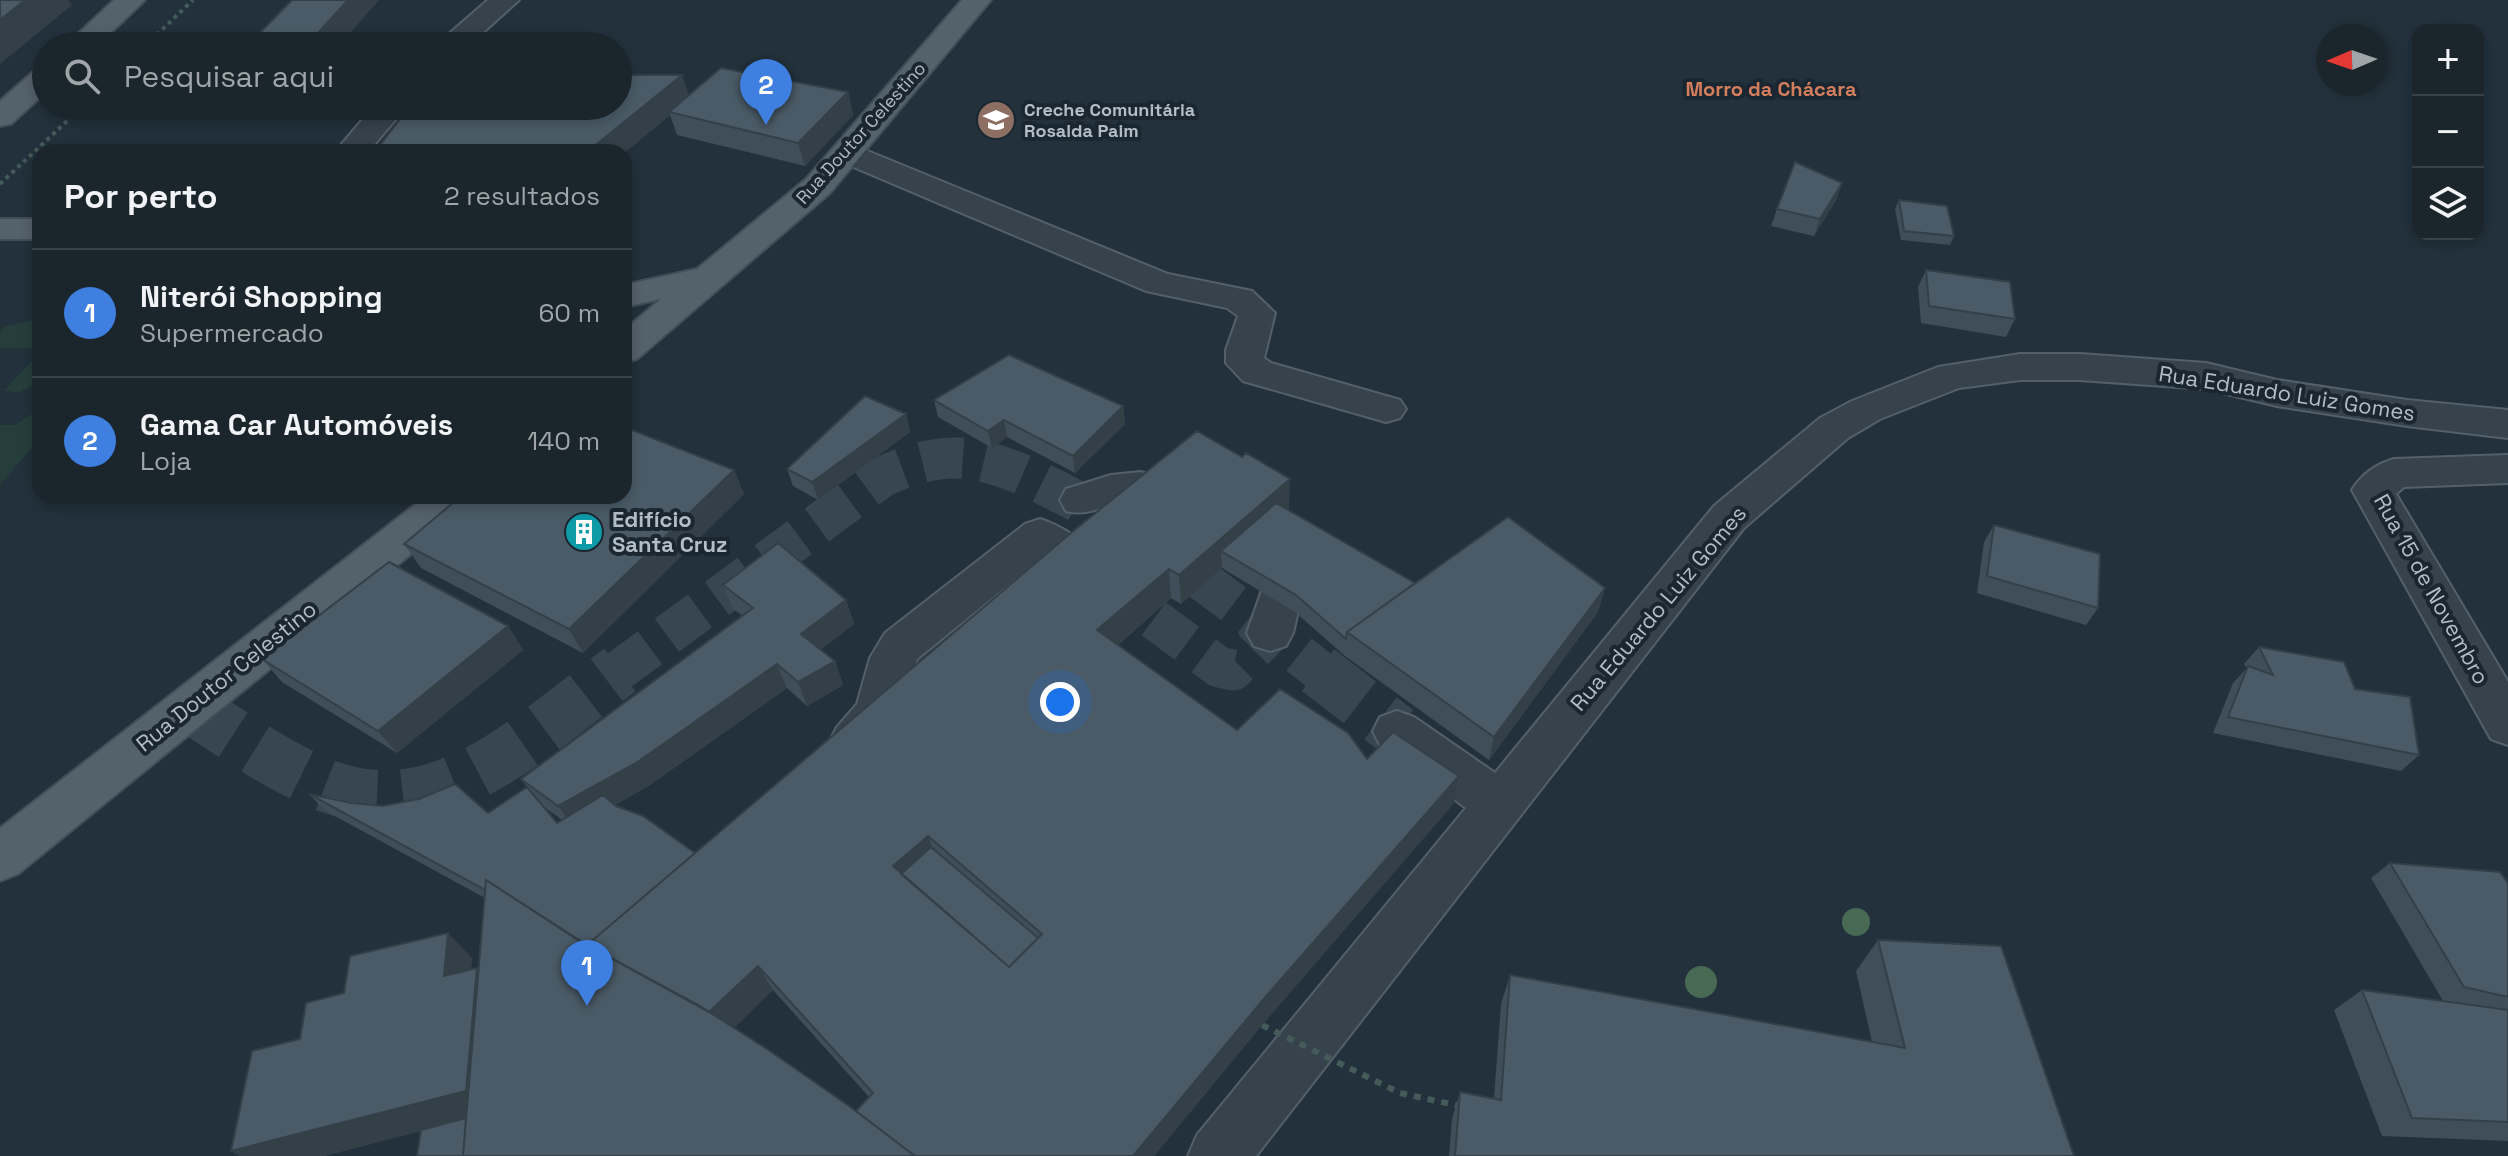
<!DOCTYPE html>
<html lang="pt">
<head>
<meta charset="utf-8">
<style>
	body { margin:0; font-family:"Space Grotesk",sans-serif; background:#232d34; color:#f1f3f6 }
	.controls { position:absolute; right:24px; top:24px; display:grid; overflow:hidden; border-radius:16px; box-shadow:0 4px 12px #0003 }
	.controls button { width:72px; height:72px; display:grid; place-items:center; padding:0; border:0; border-bottom:2px solid #384248; background:#1a252c; color:#f1f3f6; font:40px sans-serif }
	.compass { position:absolute; left:2316px; top:24px; width:72px; height:72px; border-radius:50%; background:#1a252c; box-shadow:0 4px 12px #0003; rotate:268deg }
	.you { position:absolute; left:1060px; top:702px; width:28px; height:28px; margin:-20px; border:6px solid #fff; border-radius:50%; background:#1a73e8; box-shadow:0 0 0 12px #1a73e833 }
	.badge { display:grid; place-items:center; width:52px; height:52px; border-radius:50%; background:#84c5f9; color:#fff; font-size:26px; font-weight:700 }
	.pin { position:absolute; translate:-50% -66px; filter:drop-shadow(0 2px 4px #0008) }
	.pin::after { content:''; position:absolute; top:42px; width:28px; height:24px; background:inherit; clip-path:polygon(0 0,100% 0,50% 100%) }
	.list { margin:0; padding:0; list-style:none }
	h2 { display:flex; justify-content:space-between; align-items:center; height:104px; margin:0; padding:0 32px; font-size:34px }
	h2 small { font-size:26px; font-weight:400; color:#9fa5a9 }
	.list li { display:grid; grid-template-columns:52px 1fr auto; gap:24px; align-items:center; box-sizing:border-box; height:128px; padding:0 32px; border-top:2px solid #384248 }
	.list b { display:block; font-size:30px; white-space:nowrap }
	.list p { margin:0; font-size:26px; white-space:nowrap; color:#9fa5a9 }
	.list em { font-size:26px; font-style:normal; color:#9fa5a9 }
	.icon { flex:none; width:44px; height:44px; fill:none; stroke:currentColor; stroke-width:2; stroke-linecap:round; stroke-linejoin:round }
	.map { position:relative; flex:none; width:2508px; height:1156px; overflow:hidden }
	.search { position:absolute; background:#1a252c; box-shadow:0 4px 12px #0003; left:32px; top:32px; width:600px; height:88px; display:flex; align-items:center; gap:20px; box-sizing:border-box; padding:0 28px; border-radius:44px; color:#9fa5a9; font-size:30px }
	.panel { position:absolute; background:#1a252c; box-shadow:0 4px 12px #0003; left:32px; top:144px; width:600px; height:360px; border-radius:24px }
	.map>svg:first-child { display:block }
	.green { fill:#253e3c }
	.lines { fill:none; stroke-linecap:round; stroke-linejoin:round }
	.minor-tunnel-far1 { stroke:#374650; stroke-width:41; stroke-dasharray:41 21; stroke-linecap:butt }
	.minor-tunnel { stroke:#374650; stroke-width:53; stroke-dasharray:53 26; stroke-linecap:butt }
	.minor-casing { stroke:#546069; stroke-width:4 }
	.major-casing { stroke:#424e57; stroke-width:4 }
	.path { stroke:#445b5a; stroke-width:4; stroke-dasharray:4 4; stroke-linecap:butt }
	.minor { fill:#36424c; fill-rule:evenodd }
	.major { fill:#54626c; fill-rule:evenodd }
	.path-bridge { stroke:#445b5a; stroke-width:6; stroke-dasharray:7 7; stroke-linecap:butt }
	.tree { fill:#486a55 }
	.wall { fill:#404e59; fill-rule:evenodd }
	.shaded-wall { fill:#344048 }
	.building { fill:#4a5b67; stroke:#344048; stroke-width:2; fill-rule:evenodd }
	.labels { text-anchor:middle; stroke-width:8; stroke-linejoin:round; paint-order:stroke }
	.far-poi-label { font-size:18px; font-weight:bold; fill:#b1bdc7; stroke:#1b2730; text-anchor:start }
	.far-street-label { font-size:18px; fill:#b1bdc7; stroke:#1b2730 }
	.far-neighbourhood-label { font-size:20px; font-weight:bold; fill:#d57e5e; stroke:#1b2730 }
	.street-label { font-size:22px; fill:#b1bdc7; stroke:#1b2730 }
	.poi-label { font-size:22px; font-weight:bold; fill:#b1bdc7; stroke:#1b2730; text-anchor:start }
</style>
</head>
<body>
<div class="map">
<svg width="2508" height="1156" viewBox="0 0 2508 1156">
	<rect width="100%" height="100%" fill="#22313b"/>
	<path class="green" d="M40,319V348H0V331L5,326Z
		M40,352V380L20,392L4,391Z
		M32,414H40V438L0,485V425H15Z"/>
	<g class="lines">
		<path class="minor-tunnel-far1" d="M1104,582L1219,667L1233,670L1270,633
			M617,672L882,477C910,464 939,455 970,459C1000,463 1029,477 1055,490C1153,538 1236,605 1321,672"/>
		<path class="minor-tunnel" d="M1318,670L1397,731
			M189,706C233,734 278,767 327,786C442,829 533,733 620,670"/>
		<g class="minor-casing">
			<path id="minor" d="M488,0H519L468,46H435Z
				M374,106H407L368,152H335Z
				M848,143L1168,274L1252,291L1275,313L1264,358L1271,363L1400,400L1406,409L1400,418L1386,422L1243,381L1226,363V350L1238,316L1227,308L1146,291L837,160L832,153L837,146Z
				M2020,354H2080L2206,363L2277,380L2407,400L2508,410V438L2407,426L2277,406L2206,389L2080,380H2020L1959,388L1880,419L1848,438L1744,528L1256,1156H1188L1197,1135L1466,808L1380,745L1373,731L1380,717L1397,711L1414,717L1495,773L1714,506L1820,418L1852,401L1938,367Z
				M2508,455V483L2404,487L2396,494L2508,682V745L2491,739L2352,490C2362,474 2376,464 2394,459Z
				M1140,472L1177,481L1183,491L1177,501C1159,507 1145,500 1127,502C1104,504 1089,517 1066,511L1060,500L1066,489L1111,475Z
				M1040,519C1062,526 1087,542 1099,562L1092,574C1070,581 1059,571 1041,558L917,659L903,713L896,727L871,755L854,761L837,755L830,741L837,727L857,704L870,658L885,633L1025,524Z
				M1278,585L1294,590L1300,602L1293,633L1286,646L1270,651L1254,646L1247,633L1262,590Z"/>
		</g>
		<g class="major-casing">
			<path id="major" d="M114,0H145L97,46H65Z
				M962,0H991L830,193L637,359L624,362V330L661,299L624,307V285L697,269L806,179Z
				M46,67V92L11,124L0,126V101L35,70Z
				M0,219H40V239H0Z
				M426,496H475L469,507L18,874L0,881V828Z"/>
		</g>
		<path class="path" d="M145,46L193,0
			M0,184L83,106"/>
		<use href="#minor" class="minor"/>
		<use href="#major" class="major"/>
		<path class="path-bridge" d="M1262,1025L1400,1093L1460,1106"/>
	</g>
	<g class="tree">
		<circle cx="1856" cy="922" r="14"/>
		<circle cx="1701" cy="982" r="16"/>
	</g>
	<path class="wall" d="M848,92L853,115L805,166L677,135L670,115L624,153L375,152L689,95Z
		M1842,183L1836,200L1814,236L1771,226L1777,209Z
		M1899,200L1954,236L1950,245L1901,240L1895,209Z
		M1926,270L2015,319L2006,337L1921,323L1918,287Z
		M934,400L1123,406L1125,424L1075,473L1007,437L992,448L938,417Z
		M906,414L910,432L818,500L793,486L787,469Z
		M734,470L744,494L583,653L421,568L404,544Z
		M1289,509L1287,510L1415,583L1605,588L1598,612L1489,760L1345,656L1295,612L1222,568L1181,604L1171,598L1118,645L1237,730L1367,759L1459,776L1454,803L1262,1025L1154,1156H417L420,1131L324,1156H240L231,1151L300,1039L344,993L472,958L471,969L479,970L485,898L324,810L309,794L351,803L488,813L527,787L521,779L742,615L733,609L723,585L846,600L854,624L820,650L835,661L843,685L807,706L787,688L650,785L615,805L695,853L1072,532ZM543,806L562,820L557,823ZM773,990L869,1097L856,1111L734,1028Z
		M1994,525L2098,608L2086,625L1977,593L1984,542Z
		M508,626L523,650L397,753L282,682L262,659Z
		M2259,647L2355,689L2419,755L2401,771L2213,733L2233,683L2247,668L2244,664Z
		M2390,863L2508,883V1141L2382,1136L2334,1010L2362,990L2443,1001L2371,878Z
		M1878,940L2074,1156H1449L1452,1119L1460,1092L1494,1098L1501,1004L1510,975L1872,1042L1856,971Z"/>
	<path class="shaded-wall" d="M25,0H68L72,5L0,64V20Z
		M348,0H379L339,46H306Z
		M682,75L690,98L669,112L670,115L624,153L587,152Z
		M848,92L853,115L805,166L798,143Z
		M1842,183L1836,200L1814,236L1820,219Z
		M1123,406L1125,424L1075,473L1073,456Z
		M906,414L910,432L818,500L812,482Z
		M1004,420L1007,437L992,448L988,431Z
		M734,470L744,494L583,653L569,629Z
		M1290,479L1289,509L1233,558L1221,551L1222,568L1181,604L1179,575Z
		M1169,569L1171,598L1101,659L1097,630Z
		M1605,588L1598,612L1489,760L1494,737Z
		M846,600L854,624L810,658L801,634Z
		M508,626L523,650L397,753L378,731Z
		M835,661L843,685L807,706L798,682Z
		M777,664L787,688L650,785L574,828L558,806Z
		M1459,776L1454,803L1262,1025L1154,1156H1133L1262,1001Z
		M928,836L937,863L909,887L893,866Z
		M448,933L472,958L468,1000L444,976Z
		M758,966L773,990L723,1039L706,1015Z
		M477,968L500,992L476,1117L324,1156H240L231,1151Z"/>
	<path class="building" d="M0,0H25L0,20Z
		M292,0H348L306,46H247Z
		M721,68L848,92L798,143L669,112Z
		M618,75H682L587,152H375L410,106H618Z
		M1795,162L1842,183L1820,219L1777,209Z
		M1899,200L1947,206L1954,236L1904,231Z
		M1926,270L2010,282L2015,319L1929,306Z
		M1009,355L1123,406L1073,456L1004,420L988,431L934,400Z
		M865,396L906,414L812,482L787,469Z
		M624,427L734,470L569,629L404,544L461,496H624Z
		M1197,431L1242,457L1246,453L1290,479L1179,575L1169,569L1097,630L1237,730L1280,689L1348,733L1367,759L1393,732L1459,776L1262,1001L1133,1156H915L856,1111L873,1093L758,966L709,1012L587,945L1072,532ZM928,836L1042,934L1009,967L893,866Z
		M1276,503L1415,583L1347,632L1346,639L1296,595L1221,551Z
		M1508,517L1605,588L1494,737L1347,632Z
		M1994,525L2100,554L2098,608L1987,576Z
		M778,543L846,600L801,634L835,661L798,682L777,664L636,763L558,806L521,779L753,608L723,585Z
		M389,562L508,626L378,731L262,659Z
		M2259,647L2344,662L2355,689L2410,697L2419,755L2228,717L2248,666L2273,675Z
		M455,784L488,813L527,787L557,823L603,795L616,806L643,816L695,853L587,945L486,880L485,890L309,794L351,803L383,806L419,799Z
		M931,847L1038,938L1009,967L901,874Z
		M2390,863L2500,872L2508,883V997L2464,987Z
		M486,880L576,939L700,1006L767,1049L849,1106L915,1156H463Z
		M448,933L444,976L477,968L466,1091L231,1151L252,1051L300,1039L306,1003L344,993L350,956Z
		M1878,940L2001,946L2074,1156H1455L1460,1092L1501,1100L1510,975L1905,1048Z
		M2362,990L2508,1010V1122L2412,1118Z
		M466,1118L463,1156H417L421,1130Z"/>
	<defs>
		<g id="school-disc" transform="scale(2)"><circle r="9.5" fill="#8d6e63" stroke="#1b2730"/><path d="M0-5L7-2L0 1L-7-2ZM-4 1L0 2.5L4 1V4Q0 6-4 4Z" fill="#fff"/></g>
		<g id="building-disc" transform="scale(2)"><circle r="9.5" fill="#0f9aa8" stroke="#1b2730"/><path d="M-4-6H4V6H1V3H-1V6H-4ZM-2.5-4.3h1.7v1.8h-1.7ZM.8-4.3h1.7v1.8H.8ZM-2.5-1h1.7V.8h-1.7ZM.8-1h1.7V.8H.8Z" fill="#fff"/></g>
	</defs>
	<g fill-rule="evenodd">
		<use href="#school-disc" x="996" y="120"/>
		<use href="#building-disc" x="584" y="532"/>
	</g>
	<g class="labels">
		<g class="far-poi-label">
			<text x="1024" y="116">Creche Comunitária<tspan x="1024" dy="21">Rosalda Paim</tspan></text>
		</g>
		<g class="far-street-label">
			<text transform="translate(861 133) rotate(-48)" y="6">Rua Doutor Celestino</text>
		</g>
		<g class="far-neighbourhood-label">
			<text x="1771" y="96">Morro da Chácara</text>
		</g>
		<g class="street-label">
			<text transform="translate(2287 393) rotate(9)" y="8">Rua Eduardo Luiz Gomes</text>
			<text transform="translate(2432 589) rotate(61)" y="8">Rua 15 de Novembro</text>
			<text transform="translate(1658 608) rotate(-50)" y="8">Rua Eduardo Luiz Gomes</text>
			<text transform="translate(226 676) rotate(-39)" y="8">Rua Doutor Celestino</text>
		</g>
		<g class="poi-label">
			<text x="612" y="527">Edifício<tspan x="612" dy="25">Santa Cruz</tspan></text>
		</g>
	</g>
</svg>
<div class="controls">
<button>+</button>
<button>−</button>
<button><svg class="icon" aria-label="layers" viewBox="0 0 24 24"><path d="M12 4l9 5-9 5-9-5zM3 14l9 5 9-5"/></svg></button>
</div>
<svg class="compass" viewBox="-18 -18 36 36"><path d="M0-13l5 13h-10z" fill="#e53935"/><path d="M0 13l5-13h-10z" fill="#9fa5a9"/></svg>
<div class="you"></div>
<div class="pin badge" style="left:587px;top:1006px;background:#3f7fe0">1</div>
<div class="pin badge" style="left:766px;top:125px;background:#3f7fe0">2</div>
<div class="search"><svg class="icon" aria-label="search" viewBox="0 0 24 24"><circle cx="10" cy="10" r="6"/><path d="M15 15l6 6"/></svg>Pesquisar aqui</div>
<section class="panel">
<h2>Por perto<small>2 resultados</small></h2>
<ul class="list">
<li><span class="badge" style="background:#3f7fe0">1</span><div><b>Niterói Shopping</b><p>Supermercado</p></div><em>60 m</em></li>
<li><span class="badge" style="background:#3f7fe0">2</span><div><b>Gama Car Automóveis</b><p>Loja</p></div><em>140 m</em></li>
</ul>
</section>
</div>
</body>
</html>
